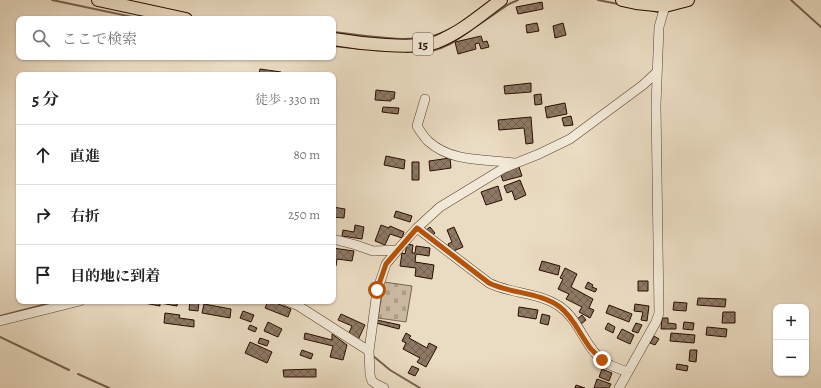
<!DOCTYPE html>
<html lang="ja">
<head>
<meta charset="utf-8">
<style>
	body { margin:0; font-family:Alegreya,"Noto Serif JP",serif; background:#f6f6f6; color:#222 }
	.controls { position:absolute; right:12px; bottom:12px; display:grid; overflow:hidden; border-radius:8px; box-shadow:0 1px 3px #0004 }
	.controls button { width:36px; height:36px; display:grid; place-items:center; padding:0; border:0; border-bottom:1px solid #e0e0e0; background:#fff; color:#222; font:20px sans-serif }
	.stop { position:absolute; width:12px; height:12px; margin:-9px; border:3px solid #b45309; border-radius:50%; background:#fff }
	.stop.end { background:#b45309; border-color:#fff; box-shadow:0 1px 4px #0008 }
	.list { margin:0; padding:0; list-style:none }
	h2 { display:flex; justify-content:space-between; align-items:center; height:52px; margin:0; padding:0 16px; font-size:17px }
	h2 small { font-size:13px; font-weight:400; color:#767676 }
	.list li { display:grid; grid-template-columns:26px 1fr auto; gap:12px; align-items:center; box-sizing:border-box; height:60px; padding:0 16px; border-top:1px solid #e0e0e0 }
	.list b { display:block; font-size:15px; white-space:nowrap }
	.list em { font-size:13px; font-style:normal; color:#767676 }
	.icon { flex:none; width:22px; height:22px; fill:none; stroke:currentColor; stroke-width:2; stroke-linecap:round; stroke-linejoin:round }
	.map { position:relative; flex:none; width:821px; height:388px; overflow:hidden }
	.search { position:absolute; background:#fff; box-shadow:0 1px 3px #0004; left:16px; top:16px; width:320px; height:44px; display:flex; align-items:center; gap:10px; box-sizing:border-box; padding:0 14px; border-radius:8px; color:#767676; font-size:15px }
	.panel { position:absolute; background:#fff; box-shadow:0 1px 3px #0004; left:16px; top:72px; width:320px; height:232px; border-radius:8px }
	.map>svg:first-child { display:block }
	.cemetery { fill:url(#cemetery-stones); stroke:#796350 }
	.lines { fill:none; stroke-linecap:round; stroke-linejoin:round }
	.stream { stroke:#755f4d; stroke-width:2 }
	.building { fill:url(#building-cross-hatch); stroke:#290d00 }
	.minor-casing { stroke:#594130; stroke-width:10 }
	.major-casing { stroke:#290d00; stroke-width:14 }
	.minor { stroke:#f1e8d7; stroke-width:9 }
	.major { stroke:#eadcc2; stroke-width:12 }
	.route { stroke:#b45309; stroke-width:5 }
	.labels { text-anchor:middle; stroke-width:3; stroke-linejoin:round; paint-order:stroke }
	.shield { fill:#f1e8d7; stroke:#654f40; stroke-width:1 }
	.shield-label { font-size:13px; font-weight:bold; fill:#290d00 }
</style>
</head>
<body>
<div class="map">
<svg width="821" height="388" viewBox="0 0 821 388">
	<defs>
		<pattern id="cemetery-stones" width="16" height="16" patternUnits="userSpaceOnUse"><rect width="16" height="16" fill="#c9b9a1"/><path d="M2 7V4a2 2 0 0 1 4 0v3zM10 15v-3a2 2 0 0 1 4 0v3z" fill="#ad9e89"/></pattern>
		<pattern id="building-cross-hatch" width="8" height="8" patternUnits="userSpaceOnUse"><rect width="8" height="8" fill="#8d7965"/><path d="M0 0l8 8M0 8l8-8" fill="none" stroke="#736251"/></pattern>
	</defs>
	<rect width="100%" height="100%" fill="#eadcc2"/>
	<filter id="stains"><feTurbulence type="fractalNoise" baseFrequency=".005" numOctaves="4"/><feColorMatrix values="0 0 0 0 .2 0 0 0 0 .09 0 0 0 0 .02 0 0 0 .5 -.17"/></filter>
	<radialGradient id="worn" r=".72"><stop offset=".6" stop-color="#630" stop-opacity="0"/><stop offset="1" stop-color="#630" stop-opacity=".3"/></radialGradient>
	<path class="cemetery" d="M384,282L412,286L406,322L378,318Z"/>
	<g class="lines">
		<path class="stream" d="M52,0L142,19
			M598,0L618,4
			M791,0L821,27
			M650,10L658,12L659,10
			M459,24L491,0
			M333,32C361,35 410,44 436,35C442,33 448,30 454,27
			M333,46L362,49
			M372,50L394,51
			M406,52L432,51L441,48L452,43L509,4L518,0
			M0,316L58,301
			M0,337L69,370
			M372,355L390,370L420,388
			M78,374L109,388"/>
	</g>
	<path class="building" d="M542,2L543,9L518,14L516,7Z
		M537,23L539,31L527,33L526,25Z
		M563,23L566,35L555,38L553,26Z
		M481,36L483,42L487,41L489,47L481,49L479,43L475,44L476,49L458,54L455,42Z
		M260,69L281,72L280,75H259Z
		M531,83V92L505,94L504,86Z
		M376,90L395,92L394,99H391V101L375,100Z
		M541,94L542,104L535,105L534,95Z
		M565,103L567,114L547,118L545,107Z
		M383,107L399,108L398,114L382,112Z
		M571,116L573,125L564,126L562,118Z
		M531,117L533,143L526,144L524,128L499,130L498,120Z
		M386,156L405,160L404,169L384,165Z
		M450,158L451,168L430,171L429,161Z
		M412,162H419V180H412Z
		M519,167L522,176L503,181L500,172Z
		M520,180L526,195L515,200L512,191L507,193L504,186Z
		M498,186L502,200L486,205L481,192Z
		M333,207L345,209L344,218L333,217Z
		M396,211L412,216L410,222L394,217Z
		M355,225L364,227L362,239L342,236L343,230L354,232Z
		M381,225L389,228L390,226L404,232L402,238L390,234L385,245L375,241Z
		M430,227L435,233L432,236L426,230Z
		M454,227L463,247L451,252L448,244L452,242L447,230Z
		M407,244L413,245L412,253H415L416,246L430,248L429,256L416,254L415,262L434,265L432,279L415,276L416,268L400,266L402,253L405,254Z
		M333,248L354,251L352,261L337,259L336,266H333Z
		M542,261L560,266L558,275L539,270Z
		M565,268L577,274L571,287L593,299L589,308L594,310L590,318L579,312L582,307L566,299L569,294L558,289L563,279L560,278Z
		M638,281H648V291H638Z
		M588,282L593,285L592,287L597,289L595,292L585,288Z
		M698,298L726,299L725,307L697,305Z
		M139,301H178L177,306L160,303V306L139,302Z
		M190,301L199,302L198,311L189,310Z
		M268,301H271L291,309L288,317L265,308Z
		M674,302L687,303L686,311L673,310Z
		M204,304L231,309L230,318L202,313Z
		M635,304L649,306L647,321L641,320L643,312L634,311Z
		M609,305L632,314L629,322L606,313Z
		M519,307L538,310L536,319L518,316Z
		M243,311L254,315L251,322L240,318Z
		M723,312H735V323H722Z
		M165,313L180,315L179,318L194,320V327L164,323Z
		M341,314L365,325L358,340L348,335L352,326L338,320Z
		M542,314L550,316L548,325L540,323Z
		M582,315L586,320L580,325L576,320Z
		M662,318H668V323L676,324V329H661Z
		M377,320L400,325L399,329L376,323Z
		M268,322L282,329L278,337L264,331Z
		M684,322L694,323L693,330L683,329Z
		M608,323L615,327L613,333L605,329Z
		M636,323L642,325L638,333L632,331Z
		M250,325L257,328L255,332L248,329Z
		M707,327L727,329L726,337L706,335Z
		M622,329L634,335L630,344L617,338Z
		M305,333L332,340V334L347,345L343,360L330,357L333,346L304,339Z
		M406,333L411,336L409,338L427,348L429,343L437,347L426,367L417,362L420,358L403,349L406,343L402,341Z
		M671,333L695,335L694,343L670,341Z
		M654,336L659,339L655,345L650,343Z
		M260,338L269,341L267,346L258,343Z
		M250,342L272,352L267,363L245,353Z
		M302,350L313,354L311,359L300,355Z
		M690,350H697L696,362L689,361Z
		M677,364L688,366L687,371L676,369Z
		M412,366L419,369L415,376L408,373Z
		M316,369V377H284L283,370Z
		M602,369L612,373L609,381L599,377Z
		M597,379L611,384L609,388H594Z
		M576,385L585,388H575Z"/>
	<g class="lines">
		<g class="minor-casing">
			<path id="minor" d="M425,99L417,126C420,131 424,137 428,141C452,163 485,159 515,163
				M417,228L489,283C511,294 538,292 559,306C579,319 584,346 603,361C610,366 619,369 628,372
				M333,239L356,245L373,251L398,250
				M287,301L297,305L369,351
				M0,321L80,301
				M384,388L376,384L372,381L370,375L369,351L377,291L386,264L400,247L417,228L440,207L504,168L539,154L570,139L643,85L657,72
				M619,388L656,322L659,313L656,105L659,27L665,6"/>
		</g>
		<g class="major-casing">
			<path id="major" d="M98,0L186,19
				M622,0L636,3L665,6L688,0
				M333,39C357,43 415,50 437,42C460,33 481,15 501,0"/>
		</g>
		<use href="#minor" class="minor"/>
		<use href="#major" class="major"/>
	</g>
	<g class="lines">
		<path class="route" d="M377,290L386,264L417,228L489,283C511,294 540,292 560,307C574,318 580,335 591,349C595,353 599,357 602,360"/>
	</g>
	<g class="labels">
		<rect class="shield" x="413" y="33" width="20" height="22" rx="3"/>
		<g class="shield-label">
			<text x="423" y="49">15</text>
		</g>
	</g>
	<rect width="100%" height="100%" filter="url(#stains)"/>
	<rect width="100%" height="100%" fill="url(#worn)"/>
</svg>
<div class="controls">
<button>+</button>
<button>−</button>
</div>
<div class="stop" style="left:377px;top:290px"></div>
<div class="stop end" style="left:602px;top:360px"></div>
<div class="search"><svg class="icon" aria-label="search" viewBox="0 0 24 24"><circle cx="10" cy="10" r="6"/><path d="M15 15l6 6"/></svg>ここで検索</div>
<section class="panel">
<h2>5 分<small>徒歩 · 330 m</small></h2>
<ul class="list">
<li><svg class="icon" aria-label="ahead" viewBox="0 0 24 24"><path d="M12 20V5M6 11l6-6 6 6"/></svg><div><b>直進</b></div><em>80 m</em></li>
<li><svg class="icon" aria-label="right" viewBox="0 0 24 24"><path d="M7 20v-9h11M14 6l5 5-5 5"/></svg><div><b>右折</b></div><em>250 m</em></li>
<li><svg class="icon" aria-label="arrive" viewBox="0 0 24 24"><path d="M6 21V4h12l-3 4 3 4H6"/></svg><div><b>目的地に到着</b></div></li>
</ul>
</section>
</div>
</body>
</html>
